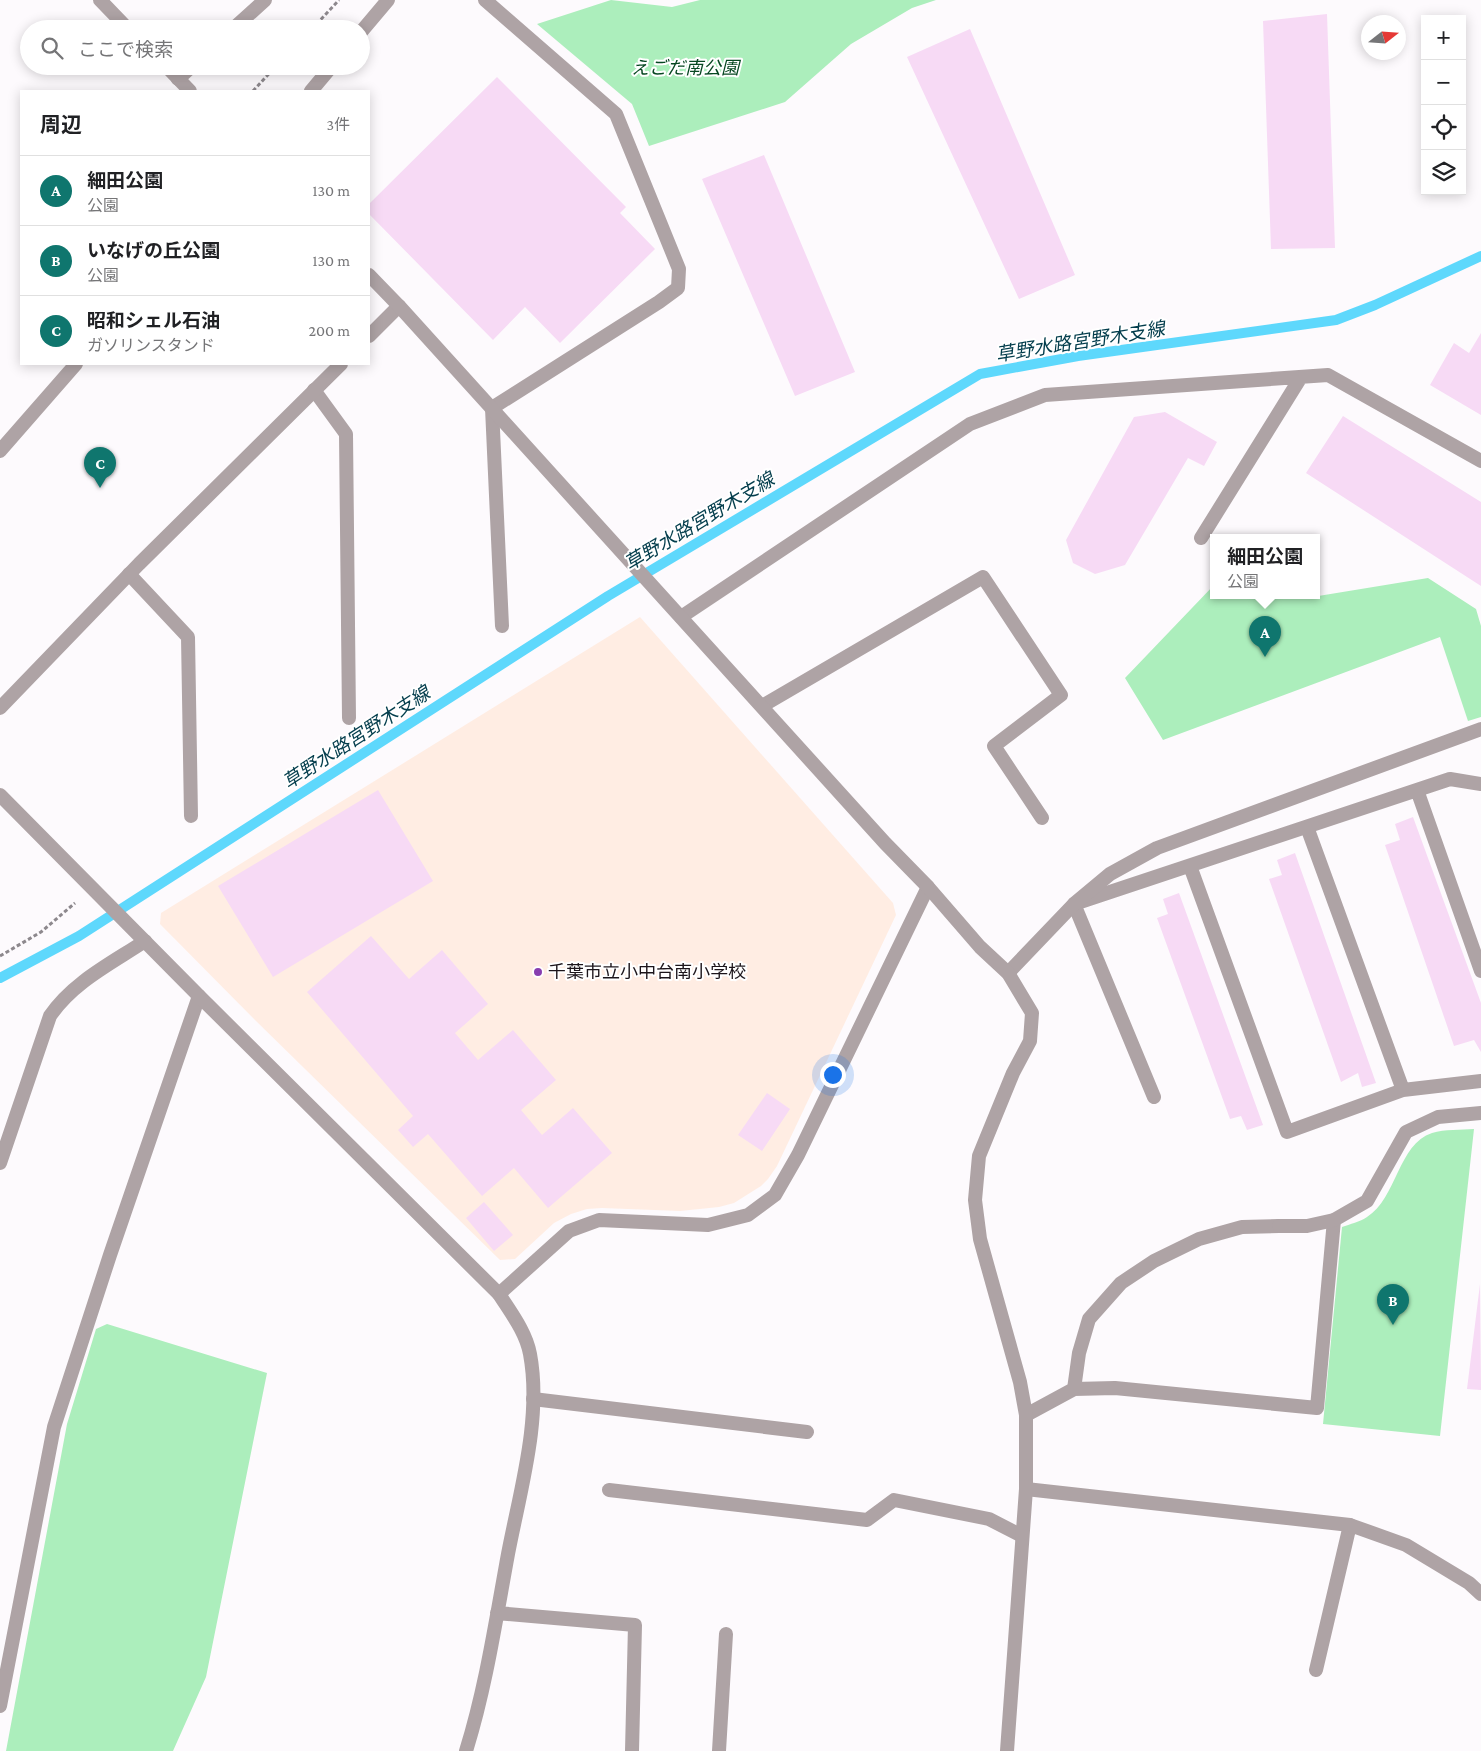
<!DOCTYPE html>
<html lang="ja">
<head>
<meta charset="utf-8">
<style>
	body { margin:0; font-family:"Crimson Pro","Noto Sans JP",serif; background:#f2f2f2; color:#202124 }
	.controls { position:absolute; right:15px; top:15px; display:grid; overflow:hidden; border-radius:0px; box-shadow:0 2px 12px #0003 }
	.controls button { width:45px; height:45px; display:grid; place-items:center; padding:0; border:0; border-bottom:1px solid #e0e0e0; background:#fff; color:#202124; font:25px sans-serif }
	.compass { position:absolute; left:1361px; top:15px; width:45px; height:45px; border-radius:50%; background:#fff; box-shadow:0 2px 12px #0003; rotate:73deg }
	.you { position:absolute; left:832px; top:1074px; width:18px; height:18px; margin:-12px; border:4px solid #fff; border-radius:50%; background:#1a73e8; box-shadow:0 0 0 8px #1a73e833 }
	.badge { display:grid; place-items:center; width:32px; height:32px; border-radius:50%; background:#0f766e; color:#fff; font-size:16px; font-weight:700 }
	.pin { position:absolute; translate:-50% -41px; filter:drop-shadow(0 1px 2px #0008) }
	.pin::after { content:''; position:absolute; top:26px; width:18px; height:15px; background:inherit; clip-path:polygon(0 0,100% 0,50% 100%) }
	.popup { position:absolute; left:1210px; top:534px; width:110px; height:65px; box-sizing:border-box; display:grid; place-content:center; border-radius:0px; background:#fff; filter:drop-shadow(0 1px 4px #0005); font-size:16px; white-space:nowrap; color:#757577 }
	.popup b { font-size:19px; color:#202124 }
	.popup::after { content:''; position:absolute; left:50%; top:100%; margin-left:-10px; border:10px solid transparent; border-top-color:#fff }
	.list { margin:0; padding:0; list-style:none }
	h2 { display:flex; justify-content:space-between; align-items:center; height:65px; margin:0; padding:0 20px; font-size:21px }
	h2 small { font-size:16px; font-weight:400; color:#757577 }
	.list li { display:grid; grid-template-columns:32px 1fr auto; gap:15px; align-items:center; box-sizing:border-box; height:70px; padding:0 20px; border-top:1px solid #e0e0e0 }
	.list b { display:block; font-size:19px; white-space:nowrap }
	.list p { margin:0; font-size:16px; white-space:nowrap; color:#757577 }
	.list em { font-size:16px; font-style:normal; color:#757577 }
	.icon { flex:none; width:28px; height:28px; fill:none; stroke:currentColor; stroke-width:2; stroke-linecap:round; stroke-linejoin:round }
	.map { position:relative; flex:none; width:1481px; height:1751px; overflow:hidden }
	.search { position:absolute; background:#fff; box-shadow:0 2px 12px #0003; left:20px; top:20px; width:350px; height:55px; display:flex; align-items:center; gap:12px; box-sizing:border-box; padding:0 18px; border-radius:28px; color:#757577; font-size:19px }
	.panel { position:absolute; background:#fff; box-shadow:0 2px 12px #0003; left:20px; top:90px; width:350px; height:275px; border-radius:0px }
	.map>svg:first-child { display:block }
	.education { fill:#ffede3 }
	.green { fill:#aceebc }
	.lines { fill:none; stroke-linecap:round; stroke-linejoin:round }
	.stream { stroke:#5ed8fc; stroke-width:10 }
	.building { fill:#f7daf5 }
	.path { stroke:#8d888d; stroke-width:3; stroke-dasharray:4 2.5; stroke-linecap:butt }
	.service { stroke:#aea3a5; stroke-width:14 }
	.minor { stroke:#aea3a5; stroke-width:14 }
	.tertiary { stroke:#aea3a5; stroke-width:14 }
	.poi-dot { fill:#883eb0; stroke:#fff; stroke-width:2 }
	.labels { text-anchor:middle; stroke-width:4; stroke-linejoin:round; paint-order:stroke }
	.park-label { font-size:18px; font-style:italic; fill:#064721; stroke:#fff }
	.poi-label { font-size:18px; fill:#1c151b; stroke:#fff; text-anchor:start }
	.water-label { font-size:19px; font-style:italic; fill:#033d4c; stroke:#fff }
</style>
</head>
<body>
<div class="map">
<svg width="1481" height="1751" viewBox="0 0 1481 1751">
	<rect width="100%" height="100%" fill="#fdfafd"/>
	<path class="education" d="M640,617L893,903L896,915L777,1166L768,1179L761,1186L734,1203L719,1207L680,1211L602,1208L587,1209L571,1214L554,1223L515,1259L500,1260L255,1020L160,924L161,913Z"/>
	<path class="green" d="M611,0L672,7L700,0H936L912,8L851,44L785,102L649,146L632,104L537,24Z
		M1428,578L1476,609L1481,626V717L1468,721L1440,637L1163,740L1125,678L1214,585V596H1287L1300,599Z
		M1474,1129L1440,1436L1323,1424L1342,1227C1350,1224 1360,1222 1367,1217C1397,1198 1398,1144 1432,1133C1445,1129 1461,1130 1474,1129Z
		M107,1324L267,1373L206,1677L173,1751H6L67,1424L96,1329Z"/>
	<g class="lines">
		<path class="stream" d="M0,978L79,936L608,596L980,374L1078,356L1336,320L1375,305L1481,256"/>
	</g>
	<path class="building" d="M1327,14L1335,248L1271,249L1263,21Z
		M970,29L1075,275L1019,299L907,57Z
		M497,77L626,207L620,213L655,249L560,343L525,307L493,340L369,214V204Z
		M764,155L855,372L795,396L702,179Z
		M1481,333V415L1430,385L1454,343L1469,353Z
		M1165,412L1217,442L1204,466L1188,458L1125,565L1095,574L1073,563L1066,540L1134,417Z
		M1343,416L1481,502V586L1306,473Z
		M378,790L433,881L273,977L218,886Z
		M1413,817L1481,1003V1052L1474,1040L1454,1046L1385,845L1400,840L1395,824Z
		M1295,853L1376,1083L1362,1087L1358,1073L1341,1082L1269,879L1282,875L1277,860Z
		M1179,893L1263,1125L1247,1130L1241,1116L1230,1119L1157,918L1168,914L1163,899Z
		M371,936L409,979L442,950L488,1004L455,1033L478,1060L513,1030L556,1080L521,1110L542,1135L573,1108L612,1153L548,1208L514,1168L482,1196L428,1134L413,1147L398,1130L413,1116L307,992Z
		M767,1093L790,1109L762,1151L738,1135Z
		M484,1202L513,1235L494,1251L466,1218Z
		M1480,1284L1481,1390L1467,1389Z"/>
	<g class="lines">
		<path class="path" d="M312,29L339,0
			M253,91L276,66
			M0,956L41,932L75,903"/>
		<path class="service" d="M233,29L265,0
			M178,79L192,66
			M314,390L346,434L349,718
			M492,408L502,626
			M1201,538L1301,377
			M129,574L188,637L191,816
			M681,617L970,424L1045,395L1328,375L1481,461
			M1417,790L1481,971
			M1307,827L1403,1090
			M1190,866L1287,1132L1403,1090L1481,1081
			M1154,1097L1074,904L1450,779L1481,784
			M1074,1389L1079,1353L1089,1319L1121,1283L1154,1261L1199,1239L1242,1227L1279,1226
			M533,1399L807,1432
			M1026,1415L1074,1389L1115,1388L1317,1408L1334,1220
			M609,1490L867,1520L894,1500L989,1519L1022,1536
			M1316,1670L1350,1525
			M719,1751L726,1634"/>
		<path class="minor" d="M485,0L616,114L679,269L678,288L659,302L492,408
			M369,336L399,306
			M762,706L983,577L1061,695L994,746L1042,818
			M0,708L139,564L341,364
			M1008,973L1074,904L1110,874L1157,848L1481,729
			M0,1163L50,1016C73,982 112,963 145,941
			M1279,1226H1307L1334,1220L1367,1201L1406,1132L1438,1117L1481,1113
			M1026,1489L1350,1525L1406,1545L1469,1583L1481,1594
			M497,1613L635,1625L632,1751
			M0,1706L54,1427L110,1255L199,996
			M466,1751C486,1687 496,1619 508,1554C520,1491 542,1418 530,1354C526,1332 511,1313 499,1294L569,1231L599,1220L708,1225L748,1215L775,1195L798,1155L928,887"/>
		<path class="tertiary" d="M100,0L128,29
			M361,32L388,0
			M166,66L190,91
			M311,91L332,66
			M369,275L399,306L885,843L928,887L980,947L1008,973L1032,1013L1030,1041L1013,1073L979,1156L975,1200L980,1239L1020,1382L1026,1415V1489L1007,1751
			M0,451L76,364
			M0,795L199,996L499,1294"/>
	</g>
	<circle class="poi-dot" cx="538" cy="972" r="5"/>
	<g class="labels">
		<g class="park-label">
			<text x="685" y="74">えごだ南公園</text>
		</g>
		<g class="poi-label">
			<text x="548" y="978">千葉市立小中台南小学校</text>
		</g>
		<g class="water-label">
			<text transform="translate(1080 341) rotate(-9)" y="7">草野水路宮野木支線</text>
			<text transform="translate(699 521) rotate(-31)" y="7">草野水路宮野木支線</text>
			<text transform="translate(356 737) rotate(-33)" y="7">草野水路宮野木支線</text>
		</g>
	</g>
</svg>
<div class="controls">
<button>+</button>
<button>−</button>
<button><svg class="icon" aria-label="locate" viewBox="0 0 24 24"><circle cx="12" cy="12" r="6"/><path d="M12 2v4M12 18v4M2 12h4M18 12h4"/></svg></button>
<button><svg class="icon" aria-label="layers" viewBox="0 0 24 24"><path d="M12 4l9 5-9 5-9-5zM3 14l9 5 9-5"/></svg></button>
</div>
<svg class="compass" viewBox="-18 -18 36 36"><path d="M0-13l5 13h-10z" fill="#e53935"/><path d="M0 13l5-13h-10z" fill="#757577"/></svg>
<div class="you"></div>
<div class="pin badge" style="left:1265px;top:657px">A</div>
<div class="popup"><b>細田公園</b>公園</div>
<div class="pin badge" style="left:1393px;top:1325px">B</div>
<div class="pin badge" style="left:100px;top:488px">C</div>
<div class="search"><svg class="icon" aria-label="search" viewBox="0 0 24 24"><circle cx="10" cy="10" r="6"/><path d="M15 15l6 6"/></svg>ここで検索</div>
<section class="panel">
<h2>周辺<small>3件</small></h2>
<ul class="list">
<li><span class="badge">A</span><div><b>細田公園</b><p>公園</p></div><em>130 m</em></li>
<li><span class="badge">B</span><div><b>いなげの丘公園</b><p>公園</p></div><em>130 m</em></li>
<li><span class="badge">C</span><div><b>昭和シェル石油</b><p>ガソリンスタンド</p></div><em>200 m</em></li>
</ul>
</section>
</div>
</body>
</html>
